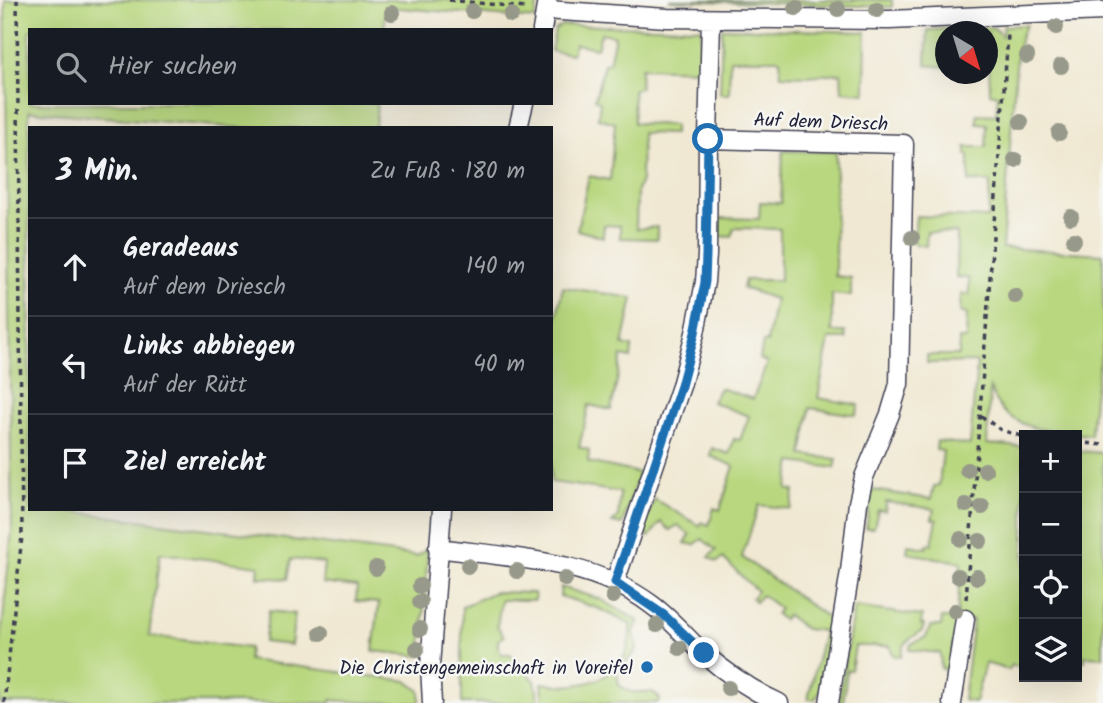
<!DOCTYPE html>
<html lang="de">
<head>
<meta charset="utf-8">
<style>
	body { margin:0; font-family:Kalam,sans-serif; background:#242831; color:#f1f3f6 }
	.controls { position:absolute; right:21px; bottom:21px; display:grid; overflow:hidden; border-radius:0px; box-shadow:0 7px 28px #0002 }
	.controls button { width:63px; height:63px; display:grid; place-items:center; padding:0; border:0; border-bottom:2px solid #363941; background:#171b24; color:#f1f3f6; font:35px sans-serif }
	.compass { position:absolute; left:935px; top:21px; width:63px; height:63px; border-radius:50%; background:#171b24; box-shadow:0 7px 28px #0002; rotate:142deg }
	.stop { position:absolute; width:21px; height:21px; margin:-16px; border:5px solid #1f6fb2; border-radius:50%; background:#fff }
	.stop.end { background:#1f6fb2; border-color:#fff; box-shadow:0 2px 7px #0008 }
	.list { margin:0; padding:0; list-style:none }
	h2 { display:flex; justify-content:space-between; align-items:center; height:91px; margin:0; padding:0 28px; font-size:30px }
	h2 small { font-size:23px; font-weight:400; color:#9ea1a6 }
	.list li { display:grid; grid-template-columns:46px 1fr auto; gap:21px; align-items:center; box-sizing:border-box; height:98px; padding:0 28px; border-top:2px solid #363941 }
	.list b { display:block; font-size:26px; white-space:nowrap }
	.list p { margin:0; font-size:23px; white-space:nowrap; color:#9ea1a6 }
	.list em { font-size:23px; font-style:normal; color:#9ea1a6 }
	.icon { flex:none; width:38px; height:38px; fill:none; stroke:currentColor; stroke-width:2; stroke-linecap:round; stroke-linejoin:round }
	.map { position:relative; flex:none; width:1103px; height:703px; overflow:hidden }
	.search { position:absolute; background:#171b24; box-shadow:0 7px 28px #0002; left:28px; top:28px; width:525px; height:77px; display:flex; align-items:center; gap:18px; box-sizing:border-box; padding:0 24px; border-radius:0px; color:#9ea1a6; font-size:26px }
	.panel { position:absolute; background:#171b24; box-shadow:0 7px 28px #0002; left:28px; top:126px; width:525px; height:385px; border-radius:0px }
	.map>svg:first-child { display:block }
	.green { fill:#b8d77e; stroke:#6d7c5c; stroke-width:2 }
	.lines { fill:none; stroke-linecap:round; stroke-linejoin:round }
	.minor-casing { stroke:#414052; stroke-width:21 }
	.path { stroke:#414052; stroke-width:3.5; stroke-dasharray:5 5; stroke-linecap:butt }
	.minor { stroke:#fff; stroke-width:18 }
	.tree { fill:#97998a }
	.route { stroke:#1f6fb2; stroke-width:9 }
	.poi-dot { fill:#1f6fb2; stroke:#f6f6f2; stroke-width:2.5 }
	.labels { text-anchor:middle; stroke-width:5; stroke-linejoin:round; paint-order:stroke }
	.street-label { font-size:19px; fill:#22223b; stroke:#f6f6f2 }
	.poi-label { font-size:19px; fill:#22223b; stroke:#f6f6f2; text-anchor:end }
</style>
</head>
<body>
<div class="map">
<svg width="1103" height="703" viewBox="0 0 1103 703">
	<rect width="100%" height="100%" fill="#f6f6f2"/>
	<filter id="ink" filterUnits="userSpaceOnUse"><feTurbulence type="fractalNoise" baseFrequency=".0143" numOctaves="2"/><feDisplacementMap in="SourceGraphic" scale="14" xChannelSelector="R" yChannelSelector="G"/><feConvolveMatrix kernelMatrix="1 2 1 2 8 2 1 2 1" color-interpolation-filters="sRGB"/></filter>
	<filter id="wash" filterUnits="userSpaceOnUse"><feTurbulence type="fractalNoise" baseFrequency=".00686" numOctaves="4" result="noise"/><feDisplacementMap in="SourceGraphic" scale="28" xChannelSelector="R" yChannelSelector="G"/><feGaussianBlur stdDeviation="1.57" result="paint"/><feColorMatrix in="noise" values="0 0 0 0 0 0 0 0 0 0 0 0 0 0 0 0 0 1.4 0 .05"/><feComposite in="paint" operator="in"/></filter>
	<g filter="url(#wash)">
		<rect width="100%" height="100%" fill="#f0e8d2"/>
		<path class="green" d="M5,0H538L535,19L386,7L384,30H30V103H377L375,128H242L29,111L30,509H53L417,556L428,548L421,656L373,651L379,603L356,601L357,587L322,583L324,563L291,559L287,579L258,577L259,566L160,553L149,636L249,648L248,660L407,681L420,691V703C390,703 362,703 331,700V703H0V649L12,529Z
			M669,0H892V7Z
			M562,25L701,28L700,70L641,68L640,88L633,90L634,123L674,125V134L642,133L641,180L637,191L636,229L657,227V239L620,238V226L604,225L603,237L577,230L589,176L610,180L615,123L598,118L600,102L595,99L604,64L609,63L615,36L601,33L597,48L575,44L572,54L551,51L555,30Z
			M1026,25L1021,35L1017,54L1002,248L1103,254V342L1094,398L1091,435C1060,432 1017,433 997,403C994,399 992,392 990,388L987,444L1024,447V669L1011,665L1009,670L985,663L975,702L963,700L973,620L957,619L948,671L941,668L940,653L909,650L911,644L926,637L931,626H941L942,618H957L961,562L907,553L908,545L926,548L928,544H932L937,520L932,519L934,509L886,502L885,511L878,510L874,528H866L872,490L931,499L934,486L939,485L943,451L936,450L937,441L970,445L977,362L927,363V355H959V339H966L967,314L960,312L961,294L969,295V278H956L957,233L927,232L926,246L914,244L916,216L988,218L990,182H969V155H966V147H986L987,124L977,123V114L996,115L998,95L990,93L988,32H946L945,67L926,65L928,30L993,27L1002,36L1003,26Z
			M722,28L866,32L865,93L842,91L841,73L806,76L781,75L780,59H730L729,94H720Z
			M783,151L836,152L835,276L851,278V296L832,294V332H845L846,339H829L818,398L859,405L856,415L810,408L802,455L837,459L835,468L792,462L787,489L794,491L791,509L759,505L742,557L831,620L822,688L815,699H808L824,631L805,629L787,615L783,620L776,614L780,609L762,595L755,602L752,598L757,591L723,558L717,562L709,557L716,550L702,539L694,545L685,543L690,535L678,525L670,530L661,522L649,537L643,531L654,499L700,526L701,522L709,525L714,508L720,510L734,466L710,456L712,448L729,454L734,439L740,440L749,416L712,402L720,388L753,399L767,363L760,359L763,342L767,343L775,299L743,288L745,280H780V229L734,228L732,237L717,236V218L759,219L760,202L781,203Z
			M563,287L633,298L623,345L632,347L631,358L622,356L611,410L589,405L579,447L589,450L588,462L639,473L622,525L612,523L618,518L620,492L551,482V342Z
			M1077,451L1103,453V657L1085,656V661H1077Z
			M561,587L600,599L638,621L634,632L637,650L617,673L619,685L630,692H653L660,699L657,703H544L542,683C586,692 633,676 630,624L600,609L560,596Z
			M494,592L534,593L535,600H501L497,626L504,636L498,640V647L501,654H510L535,681L539,703H462V607Z
			M854,607L922,616L921,625H924L922,631C911,638 902,642 901,657L893,655L890,646H855L851,670H847L843,703H838Z
			M269,611L295,614L291,645L264,642Z"/>
	</g>
	<g filter="url(#ink)">
		<g class="lines">
			<g class="minor-casing">
				<path id="minor" d="M546,10L667,18L889,20L1103,11
					M542,30L547,0
					M518,128L524,103
					M708,139L711,19
					M438,548C512,558 591,559 652,605C671,619 686,637 703,653C726,673 751,690 779,703
					M615,582L681,386L695,333L705,282L707,255L708,139L904,144L899,384L890,414L864,477L858,503L850,571L829,703
					M432,703L430,666L442,509
					M952,703L965,619"/>
			</g>
			<path class="path" d="M449,0L527,8
				M981,416L1001,430L1024,437
				M1077,442L1103,445
				M966,599L1008,35
				M4,703L22,536L17,0"/>
			<use href="#minor" class="minor"/>
		</g>
		<g class="tree">
			<circle cx="796" cy="8" r="8"/>
			<circle cx="838" cy="9" r="8"/>
			<circle cx="877" cy="10" r="8"/>
			<circle cx="472" cy="11" r="8"/>
			<circle cx="392" cy="13" r="8"/>
			<circle cx="511" cy="15" r="8"/>
			<circle cx="1056" cy="27" r="8"/>
			<circle cx="1027" cy="56" r="8"/>
			<circle cx="1061" cy="66" r="8"/>
			<circle cx="1021" cy="122" r="8"/>
			<circle cx="1059" cy="133" r="8"/>
			<circle cx="1015" cy="160" r="8"/>
			<circle cx="1071" cy="217" r="8"/>
			<circle cx="912" cy="238" r="8"/>
			<circle cx="1074" cy="240" r="8"/>
			<circle cx="1015" cy="296" r="8"/>
			<circle cx="967" cy="470" r="8"/>
			<circle cx="985" cy="470" r="8"/>
			<circle cx="966" cy="505" r="8"/>
			<circle cx="982" cy="507" r="8"/>
			<circle cx="961" cy="539" r="8"/>
			<circle cx="980" cy="541" r="8"/>
			<circle cx="468" cy="566" r="8"/>
			<circle cx="376" cy="568" r="8"/>
			<circle cx="517" cy="571" r="8"/>
			<circle cx="958" cy="576" r="8"/>
			<circle cx="977" cy="577" r="8"/>
			<circle cx="565" cy="579" r="8"/>
			<circle cx="420" cy="586" r="8"/>
			<circle cx="613" cy="596" r="8"/>
			<circle cx="420" cy="602" r="8"/>
			<circle cx="955" cy="611" r="8"/>
			<circle cx="657" cy="625" r="8"/>
			<circle cx="420" cy="629" r="8"/>
			<circle cx="321" cy="633" r="8"/>
			<circle cx="680" cy="648" r="8"/>
			<circle cx="417" cy="649" r="8"/>
			<circle cx="728" cy="688" r="8"/>
		</g>
	</g>
	<g class="lines" filter="url(#ink)">
		<path class="route" d="M704,653L664,615L615,582L681,386L695,333L705,282L706,255L708,139"/>
	</g>
	<circle class="poi-dot" cx="647" cy="667" r="7"/>
	<g class="labels">
		<g class="street-label">
			<text transform="translate(821 121) rotate(2)" y="7">Auf dem Driesch</text>
		</g>
		<g class="poi-label">
			<text x="633" y="674">Die Christengemeinschaft in Voreifel</text>
		</g>
	</g>
</svg>
<div class="controls">
<button>+</button>
<button>−</button>
<button><svg class="icon" aria-label="locate" viewBox="0 0 24 24"><circle cx="12" cy="12" r="6"/><path d="M12 2v4M12 18v4M2 12h4M18 12h4"/></svg></button>
<button><svg class="icon" aria-label="layers" viewBox="0 0 24 24"><path d="M12 4l9 5-9 5-9-5zM3 14l9 5 9-5"/></svg></button>
</div>
<svg class="compass" viewBox="-18 -18 36 36"><path d="M0-13l5 13h-10z" fill="#e53935"/><path d="M0 13l5-13h-10z" fill="#9ea1a6"/></svg>
<div class="stop" style="left:708px;top:139px"></div>
<div class="stop end" style="left:704px;top:653px"></div>
<div class="search"><svg class="icon" aria-label="search" viewBox="0 0 24 24"><circle cx="10" cy="10" r="6"/><path d="M15 15l6 6"/></svg>Hier suchen</div>
<section class="panel">
<h2>3 Min.<small>Zu Fuß · 180 m</small></h2>
<ul class="list">
<li><svg class="icon" aria-label="ahead" viewBox="0 0 24 24"><path d="M12 20V5M6 11l6-6 6 6"/></svg><div><b>Geradeaus</b><p>Auf dem Driesch</p></div><em>140 m</em></li>
<li><svg class="icon" aria-label="left" viewBox="0 0 24 24"><path d="M17 20v-9H6M10 6l-5 5 5 5"/></svg><div><b>Links abbiegen</b><p>Auf der Rütt</p></div><em>40 m</em></li>
<li><svg class="icon" aria-label="arrive" viewBox="0 0 24 24"><path d="M6 21V4h12l-3 4 3 4H6"/></svg><div><b>Ziel erreicht</b></div></li>
</ul>
</section>
</div>
</body>
</html>
